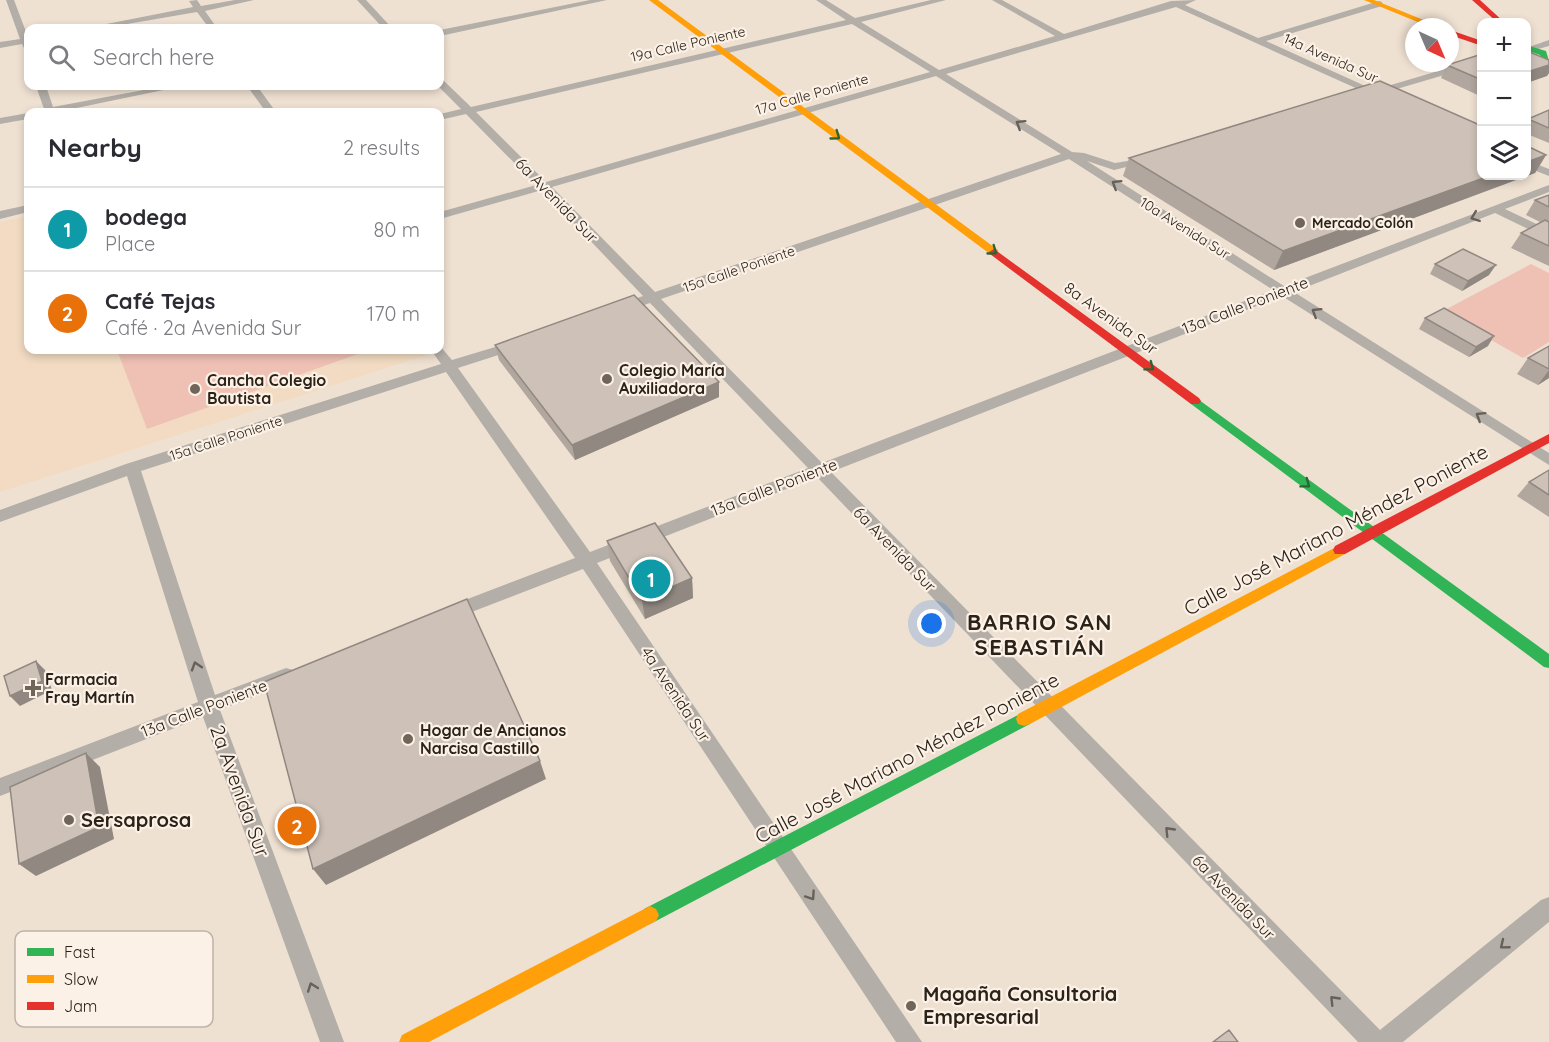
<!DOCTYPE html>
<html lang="en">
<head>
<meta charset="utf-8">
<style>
	body { margin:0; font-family:Quicksand,sans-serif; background:#f7f7f7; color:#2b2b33 }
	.controls { position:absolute; right:18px; top:18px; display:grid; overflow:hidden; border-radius:12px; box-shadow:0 3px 9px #0003 }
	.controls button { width:54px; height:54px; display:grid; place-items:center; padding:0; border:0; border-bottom:2px solid #e1e1e2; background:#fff; color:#2b2b33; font:30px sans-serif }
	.compass { position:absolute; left:1405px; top:18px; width:54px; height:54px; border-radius:50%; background:#fff; box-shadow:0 3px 9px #0003; rotate:136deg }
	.you { position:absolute; left:932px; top:624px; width:21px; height:21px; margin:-15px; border:4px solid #fff; border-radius:50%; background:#1a73e8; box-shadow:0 0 0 9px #1a73e833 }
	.badge { display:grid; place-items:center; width:39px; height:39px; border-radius:50%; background:#706559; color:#fff; font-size:20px; font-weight:700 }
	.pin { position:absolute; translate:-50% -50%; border:3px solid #fff; box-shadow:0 2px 6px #0006 }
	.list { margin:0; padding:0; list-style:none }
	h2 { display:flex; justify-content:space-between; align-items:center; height:78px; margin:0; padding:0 24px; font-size:26px }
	h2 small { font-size:20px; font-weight:400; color:#7c7c81 }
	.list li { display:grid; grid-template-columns:39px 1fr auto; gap:18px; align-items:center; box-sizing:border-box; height:84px; padding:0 24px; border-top:2px solid #e1e1e2 }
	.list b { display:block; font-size:22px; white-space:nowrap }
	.list p { margin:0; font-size:20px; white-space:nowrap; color:#7c7c81 }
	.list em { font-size:20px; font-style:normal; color:#7c7c81 }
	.icon { flex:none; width:33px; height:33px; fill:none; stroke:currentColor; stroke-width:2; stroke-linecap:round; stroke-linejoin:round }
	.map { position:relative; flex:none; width:1549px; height:1042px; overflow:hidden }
	.search { position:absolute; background:#fff; box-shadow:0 3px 9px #0003; left:24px; top:24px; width:420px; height:66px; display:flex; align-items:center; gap:15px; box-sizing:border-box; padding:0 21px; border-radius:12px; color:#7c7c81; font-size:22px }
	.panel { position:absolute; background:#fff; box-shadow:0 3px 9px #0003; left:24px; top:108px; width:420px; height:246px; border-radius:12px }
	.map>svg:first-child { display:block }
	.built { fill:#f2dbc2 }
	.green { fill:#efc1b5 }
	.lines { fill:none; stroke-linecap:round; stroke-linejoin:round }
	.street { fill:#b3afa8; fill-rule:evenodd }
	.fast { fill:#30b455; fill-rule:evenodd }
	.slow { fill:#ff9f0a; fill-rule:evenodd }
	.jam { fill:#e5322d; fill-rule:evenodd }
	.wall { fill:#b1a79e }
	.shaded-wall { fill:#908881 }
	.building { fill:#cec2b8; stroke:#908881; stroke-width:1.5 }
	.oneway { stroke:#686159 }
	.oneway2 { stroke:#2d6433 }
	.poi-dot { fill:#706559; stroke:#fcf1e6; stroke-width:2 }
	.labels { text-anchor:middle; stroke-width:4.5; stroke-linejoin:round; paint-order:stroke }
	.far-street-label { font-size:14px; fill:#2b2218; stroke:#fcf1e6 }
	.far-poi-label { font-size:14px; font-weight:bold; fill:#2b2218; stroke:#fcf1e6; text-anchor:start }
	.street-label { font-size:16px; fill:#2b2218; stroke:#fcf1e6 }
	.poi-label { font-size:16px; font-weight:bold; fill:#2b2218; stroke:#fcf1e6; text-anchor:start }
	.near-street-label { font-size:20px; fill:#2b2218; stroke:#fcf1e6 }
	.near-poi-label { font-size:20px; font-weight:bold; fill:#2b2218; stroke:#fcf1e6; text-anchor:start }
	.district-label { font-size:22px; font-weight:bold; letter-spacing:1.5px; fill:#2b2218; stroke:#fcf1e6 }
	.key { fill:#fcf1e6; stroke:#bdb3a8; stroke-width:1.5 }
	.key-label { font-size:16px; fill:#2b2218 }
</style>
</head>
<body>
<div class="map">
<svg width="1549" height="1042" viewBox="0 0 1549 1042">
	<rect width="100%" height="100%" fill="#efe1d2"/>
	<path class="built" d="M28,216V350L430,351L424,356L0,492V222Z"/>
	<path class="green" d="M1531,264L1549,273V342L1523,358L1441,312Z
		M117,350H369L147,429Z"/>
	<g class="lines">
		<path class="street" d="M6,0H14L28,37V51L25,50L22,44L0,48V42L20,39Z
			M197,0L201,6L235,0H254L205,11L217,28H209L197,12L104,28H86L193,7L189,1Z
			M357,0H366L392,28H383Z
			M590,0H607L440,36V30Z
			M816,0H826L855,18L931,0H946L861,22L939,70L1055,36L992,0H1002L1064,34L1171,1L1196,0L1185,5L1258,38L1379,1L1382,2V6L1266,41L1374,90L1482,58V64L1383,93L1385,96L1380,99L1176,7L946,74L1072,152L1084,153L1115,163L1151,157V161L1114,170L1087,161L1284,286L1549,185V192L1505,209L1549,230V239L1495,213L1294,292L1549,453V465L1282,296L831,472L1380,1030L1541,900L1549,897V922L1403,1042H1358L817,477L597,563L922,1042H896L583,569L456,618L450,620L444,618L441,613L444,608L575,558L446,372L141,471L215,695L286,668L293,670L295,676L293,682L220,710L344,1042H320L203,717L0,796V778L198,702L127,476L0,522V510L126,464L441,364L431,350H440V346L452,360L515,341L522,345L520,348L458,368L590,552L808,468L650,303L624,312H614V306L643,296L542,190L440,219V212L536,185L466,114L440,120V114L461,109L438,86L440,79L443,80L471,107L846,20ZM852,24L930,72L546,182L476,112ZM936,76L1061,154L655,292L552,187ZM1069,159L1273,290L822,463L661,299Z
			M1549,40V46L1531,51L1526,48Z
			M36,86H46L53,107L165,86H183L57,112H39L44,109Z
			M247,86H257L276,112H266Z
			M28,113V119L0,124V118Z
			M1526,160L1549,169V176L1526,167Z
			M28,205V212L0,219V211Z"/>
		<path class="fast" d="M1526,45L1546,51L1549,61L1526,65V61L1541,58L1540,55L1526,50Z
			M1195,397L1549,654V668L1544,667L1191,404L1189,401L1191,398Z
			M1024,712L1030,714L1032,719L1030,724L656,921L650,924L644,921L641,915L644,909Z"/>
		<path class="slow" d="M649,0H658L998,250V254H990Z
			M1364,0H1374L1441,27H1430Z
			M1340,545L1345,546L1347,550L1345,554L1030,724L1024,726L1018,724L1016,719L1018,714Z
			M650,906L656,909L659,915L656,921L429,1042H399L402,1035Z"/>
		<path class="jam" d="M1472,0H1480L1504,22H1497Z
			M1450,30L1482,41V46L1450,35Z
			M994,249L1199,398L1201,401L1199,404H1191L990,254L989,252Z
			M1549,434V443L1345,554H1335L1333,550L1335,546Z"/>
	</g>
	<path class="wall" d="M1482,54V97L1441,78L1447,65Z
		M1549,110V143L1527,134V122L1528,119Z
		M1546,155L1535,173L1274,270L1123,176L1129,158Z
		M1549,195V266L1511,248L1521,233L1540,222L1526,215L1535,200Z
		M1435,264L1489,275L1462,291L1430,274Z
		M1425,318L1488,346L1469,357L1419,329Z
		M495,345L719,397L575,460L499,360Z
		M1549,346V378L1538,385L1517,374L1528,358Z
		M1549,470V517L1517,496L1529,482Z
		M607,541L692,578L693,598L645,619L610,561Z"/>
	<path class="shaded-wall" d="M1549,65V73L1547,76L1527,83V72Z
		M1546,155L1535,173L1274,270L1283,251L1489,176H1527V162Z
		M1496,265L1489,275L1462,291L1468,281Z
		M1494,336L1488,346L1469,357L1476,347Z
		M1549,370V378L1538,385Z
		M719,382V397L575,460L572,445Z
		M692,578L693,598L645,619L642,600Z
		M36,661L45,670L52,690L20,706L10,696Z
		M86,753L100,767L114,839L36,876L19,864Z
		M540,761L546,779L326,885L313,869Z"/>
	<path class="building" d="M1527,51L1549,60V65L1527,72Z
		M1482,54V80L1447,65Z
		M1380,81L1482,126V176H1489L1283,251L1129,158Z
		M1549,110V128L1528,119Z
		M1527,146L1546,155L1527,162Z
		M1549,195V207L1535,200Z
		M1545,220L1549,222V246L1521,233Z
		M1463,249L1496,265L1468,281L1435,264Z
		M634,295L719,382L572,445L495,345Z
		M1444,308L1494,336L1476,347L1425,318Z
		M1549,346V369L1528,358Z
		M1549,470V495L1529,482Z
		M655,523L692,578L642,600L607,541Z
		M467,599L540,761L313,869L264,682Z
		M36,661L42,681L10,696L4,676Z
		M86,753L99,827L19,864L10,787Z
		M1229,1030L1238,1042H1213Z"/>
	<defs><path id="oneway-chevron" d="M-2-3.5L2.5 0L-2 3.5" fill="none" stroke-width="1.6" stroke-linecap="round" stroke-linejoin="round" transform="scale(1.5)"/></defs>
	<g class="oneway">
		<use href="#oneway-chevron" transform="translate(1020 124) rotate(-148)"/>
		<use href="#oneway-chevron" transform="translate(1116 184) rotate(-148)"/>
		<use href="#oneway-chevron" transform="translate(1475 217) rotate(159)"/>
		<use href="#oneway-chevron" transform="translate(1316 312) rotate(-148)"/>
		<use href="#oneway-chevron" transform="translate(1480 416) rotate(-148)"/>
		<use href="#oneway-chevron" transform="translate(196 666) rotate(-108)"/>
		<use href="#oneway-chevron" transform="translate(1169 831) rotate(-134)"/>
		<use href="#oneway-chevron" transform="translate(811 896) rotate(56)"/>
		<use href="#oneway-chevron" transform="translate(1504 945) rotate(141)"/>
		<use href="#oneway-chevron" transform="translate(312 987) rotate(-110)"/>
		<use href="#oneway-chevron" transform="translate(1334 1000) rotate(-134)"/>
	</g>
	<g class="oneway2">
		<use href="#oneway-chevron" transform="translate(836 136) rotate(36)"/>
		<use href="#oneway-chevron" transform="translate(993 251) rotate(36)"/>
		<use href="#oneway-chevron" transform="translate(1150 367) rotate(37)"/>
		<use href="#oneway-chevron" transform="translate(1306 484) rotate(37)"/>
	</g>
	<g class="poi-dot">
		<circle cx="1300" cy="223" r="6"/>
		<circle cx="607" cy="379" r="6"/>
		<circle cx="195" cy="389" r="6"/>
		<path d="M30 679h6v6h6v6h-6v6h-6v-6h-6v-6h6z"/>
		<circle cx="408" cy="739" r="6"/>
		<circle cx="69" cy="820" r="6"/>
		<circle cx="911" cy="1006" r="6"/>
	</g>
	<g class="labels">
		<g class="far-street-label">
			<text transform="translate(688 44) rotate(-13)" y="5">19a Calle Poniente</text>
			<text transform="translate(1331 58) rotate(24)" y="5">14a Avenida Sur</text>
			<text transform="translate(812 94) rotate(-16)" y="5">17a Calle Poniente</text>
			<text transform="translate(1185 228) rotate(32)" y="5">10a Avenida Sur</text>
			<text transform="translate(739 269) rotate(-19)" y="5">15a Calle Poniente</text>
			<text transform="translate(226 438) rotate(-18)" y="5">15a Calle Poniente</text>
		</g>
		<g class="far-poi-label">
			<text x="1312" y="228">Mercado Colón</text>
		</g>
		<g class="street-label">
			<text transform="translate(557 200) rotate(46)" y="6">6a Avenida Sur</text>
			<text transform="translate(1245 305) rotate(-21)" y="6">13a Calle Poniente</text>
			<text transform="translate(1111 318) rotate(36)" y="6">8a Avenida Sur</text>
			<text transform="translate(774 487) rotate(-21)" y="6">13a Calle Poniente</text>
			<text transform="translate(895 549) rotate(46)" y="6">6a Avenida Sur</text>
			<text transform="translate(676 694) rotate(56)" y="6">4a Avenida Sur</text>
			<text transform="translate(204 708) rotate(-21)" y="6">13a Calle Poniente</text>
			<text transform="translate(1234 897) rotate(46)" y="6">6a Avenida Sur</text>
		</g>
		<g class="poi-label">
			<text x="619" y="376">Colegio María<tspan x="619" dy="18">Auxiliadora</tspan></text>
			<text x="207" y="386">Cancha Colegio<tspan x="207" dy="18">Bautista</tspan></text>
			<text x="45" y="685">Farmacia<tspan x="45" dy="18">Fray Martín</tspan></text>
			<text x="420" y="736">Hogar de Ancianos<tspan x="420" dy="18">Narcisa Castillo</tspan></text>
		</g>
		<g class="near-street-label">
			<text transform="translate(1336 530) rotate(-28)" y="7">Calle José Mariano Méndez Poniente</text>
			<text transform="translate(907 758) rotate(-28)" y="7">Calle José Mariano Méndez Poniente</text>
			<text transform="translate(240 791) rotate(70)" y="7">2a Avenida Sur</text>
		</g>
		<g class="near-poi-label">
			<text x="81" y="827">Sersaprosa</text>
			<text x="923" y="1001">Magaña Consultoria<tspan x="923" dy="23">Empresarial</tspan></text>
		</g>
		<g class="district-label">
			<text x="1040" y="630">BARRIO SAN<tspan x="1040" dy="25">SEBASTIÁN</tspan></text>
		</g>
	</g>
	<rect x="15" y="931" width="198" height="96" rx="9" class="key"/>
	<rect x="27" y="948" width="27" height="8" fill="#30b455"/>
	<rect x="27" y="975" width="27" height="8" fill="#ff9f0a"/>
	<rect x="27" y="1002" width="27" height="8" fill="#e5322d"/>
	<g class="key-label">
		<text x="64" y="958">Fast</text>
		<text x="64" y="985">Slow</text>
		<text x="64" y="1012">Jam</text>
	</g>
</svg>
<div class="controls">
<button>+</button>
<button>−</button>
<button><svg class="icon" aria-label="layers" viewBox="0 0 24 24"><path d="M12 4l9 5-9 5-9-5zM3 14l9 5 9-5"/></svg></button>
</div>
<svg class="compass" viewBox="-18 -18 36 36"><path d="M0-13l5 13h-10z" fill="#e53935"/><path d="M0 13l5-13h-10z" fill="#7c7c81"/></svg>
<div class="you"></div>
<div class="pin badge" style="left:651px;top:579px;background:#0f9aa8">1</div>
<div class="pin badge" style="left:297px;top:826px;background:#e8710a">2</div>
<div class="search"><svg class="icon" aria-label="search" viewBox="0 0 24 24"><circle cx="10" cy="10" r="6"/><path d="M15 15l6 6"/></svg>Search here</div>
<section class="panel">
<h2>Nearby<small>2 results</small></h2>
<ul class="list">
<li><span class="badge" style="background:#0f9aa8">1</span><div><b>bodega</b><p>Place</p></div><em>80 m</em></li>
<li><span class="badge" style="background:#e8710a">2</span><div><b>Café Tejas</b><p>Café · 2a Avenida Sur</p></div><em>170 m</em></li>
</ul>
</section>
</div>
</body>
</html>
